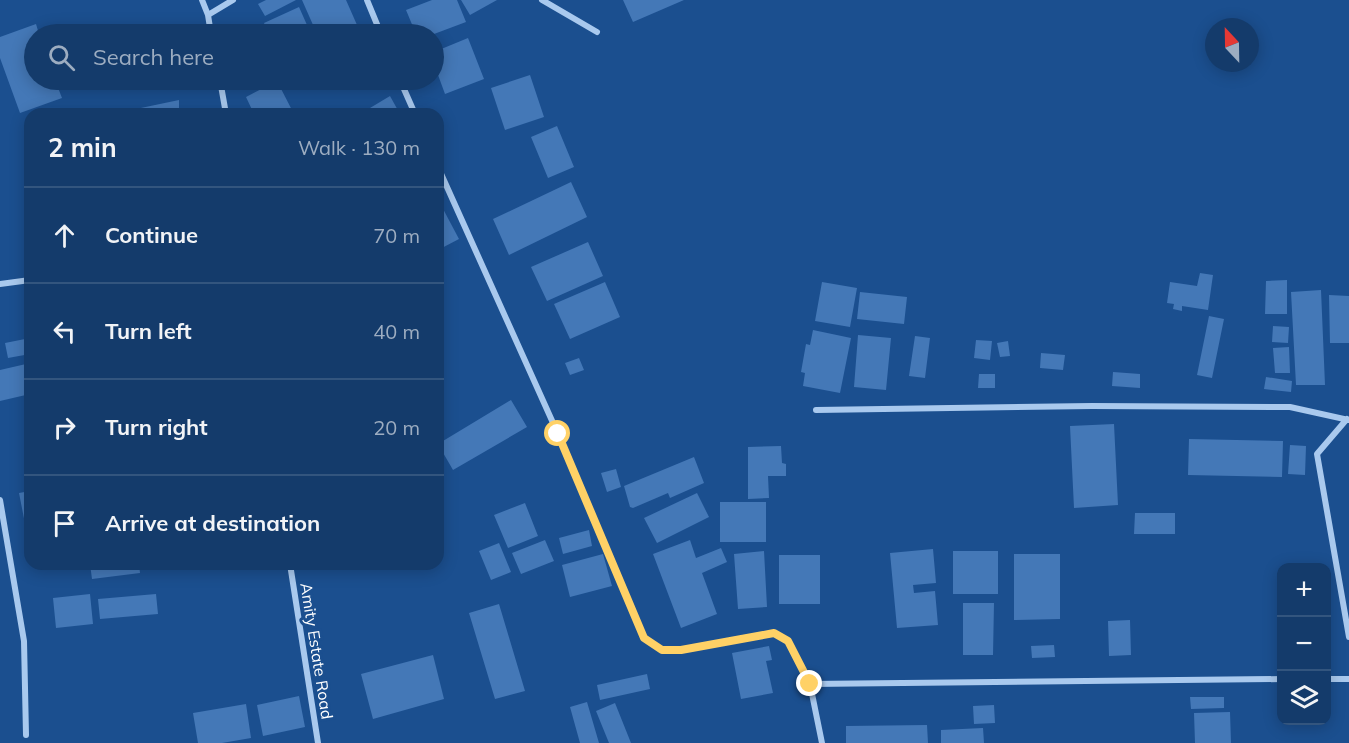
<!DOCTYPE html>
<html lang="en">
<head>
<meta charset="utf-8">
<style>
	body { margin:0; font-family:Mulish,sans-serif; background:#1d4271; color:#f1f3f6 }
	.controls { position:absolute; right:18px; bottom:18px; display:grid; overflow:hidden; border-radius:12px; box-shadow:0 3px 15px #0003 }
	.controls button { width:54px; height:54px; display:grid; place-items:center; padding:0; border:0; border-bottom:2px solid #33557e; background:#143b6b; color:#f1f3f6; font:30px sans-serif }
	.compass { position:absolute; left:1205px; top:18px; width:54px; height:54px; border-radius:50%; background:#143b6b; box-shadow:0 3px 15px #0003; rotate:338deg }
	.stop { position:absolute; width:18px; height:18px; margin:-14px; border:4px solid #ffd166; border-radius:50%; background:#fff }
	.stop.end { background:#ffd166; border-color:#fff; box-shadow:0 2px 6px #0008 }
	.list { margin:0; padding:0; list-style:none }
	h2 { display:flex; justify-content:space-between; align-items:center; height:78px; margin:0; padding:0 24px; font-size:26px }
	h2 small { font-size:20px; font-weight:400; color:#9dadc1 }
	.list li { display:grid; grid-template-columns:39px 1fr auto; gap:18px; align-items:center; box-sizing:border-box; height:96px; padding:0 24px; border-top:2px solid #33557e }
	.list b { display:block; font-size:22px; white-space:nowrap }
	.list em { font-size:20px; font-style:normal; color:#9dadc1 }
	.icon { flex:none; width:33px; height:33px; fill:none; stroke:currentColor; stroke-width:2; stroke-linecap:round; stroke-linejoin:round }
	.map { position:relative; flex:none; width:1349px; height:743px; overflow:hidden }
	.search { position:absolute; background:#143b6b; box-shadow:0 3px 15px #0003; left:24px; top:24px; width:420px; height:66px; display:flex; align-items:center; gap:15px; box-sizing:border-box; padding:0 21px; border-radius:33px; color:#9dadc1; font-size:22px }
	.panel { position:absolute; background:#143b6b; box-shadow:0 3px 15px #0003; left:24px; top:108px; width:420px; height:462px; border-radius:18px }
	.map>svg:first-child { display:block }
	.building { fill:#4478b7 }
	.lines { fill:none; stroke-linecap:round; stroke-linejoin:round }
	.street { stroke:#a9c9ee; stroke-width:6 }
	.route { stroke:#ffd166; stroke-width:8 }
	.labels { text-anchor:middle; stroke-width:6; stroke-linejoin:round; paint-order:stroke }
	.street-label { font-size:16px; fill:#fff; stroke:#1b4f8f }
</style>
</head>
<body>
<div class="map">
<svg width="1349" height="743" viewBox="0 0 1349 743">
	<rect width="100%" height="100%" fill="#1b4f8f"/>
	<path class="building" d="M266,0H296L265,16L258,4Z
		M302,0H346L361,34H317Z
		M432,0H457L466,22L434,34H416L406,10Z
		M461,0H497L470,15Z
		M623,0H684L633,22Z
		M299,7L311,34H269L264,23Z
		M36,24L39,34H34V80H55L62,98L20,113L0,58V37Z
		M468,38L484,79L445,94L434,64V52Z
		M530,75L544,117L505,130L491,88Z
		M277,81L294,114H254L246,97Z
		M390,96L400,114H360Z
		M179,100V114H135L136,109Z
		M557,126L574,167L548,178L531,137Z
		M571,182L587,217L509,255L493,219Z
		M442,207L459,239L438,250V209Z
		M588,242L603,276L547,301L531,267Z
		M1200,273L1213,275L1208,310L1182,306V311L1173,309L1174,304L1167,303L1170,282L1197,286Z
		M1287,280V314H1265L1266,281Z
		M605,282L620,317L570,339L554,304Z
		M822,282L857,288L850,327L815,321Z
		M1321,290L1325,385H1296L1291,292Z
		M860,292L907,297L904,324L857,319Z
		M1329,295L1349,296V343H1330Z
		M1209,316L1224,319L1212,378L1197,375Z
		M1273,326L1289,327L1288,343L1272,342Z
		M813,330L851,338L840,393L803,386L805,373L801,372L806,344L810,345Z
		M858,335L891,338L886,390L854,387Z
		M915,336L930,338L925,378L909,376Z
		M30,338V354L8,358L5,343Z
		M976,340L992,341L990,360L974,358Z
		M1008,341L1010,356L1000,357L997,343Z
		M1289,347L1290,373H1275L1273,348Z
		M1041,353L1065,355L1063,370L1040,368Z
		M579,358L584,370L570,375L565,363Z
		M26,364L30,380V394L0,401V370Z
		M1113,372L1140,374V388L1112,386Z
		M979,374H995V388H978Z
		M1266,377L1292,381L1291,392L1264,389Z
		M511,400L527,427L453,470L438,444Z
		M1114,424L1118,505L1074,508L1070,426Z
		M30,432V460H29L24,433Z
		M1189,439L1283,441L1282,477L1188,475Z
		M1290,445L1306,446L1305,475L1288,474Z
		M781,446L782,463L786,464V476H768L769,498L748,499V447Z
		M694,457L704,483L670,498L668,493L633,508L630,507L624,486Z
		M616,469L621,487L607,492L601,473Z
		M30,491V544H29L19,493Z
		M697,493L709,517L657,543L644,518Z
		M720,502H766V542H720Z
		M525,503L538,536L508,548L494,515Z
		M1135,513H1175V534H1134Z
		M589,530L592,546L563,554L559,538Z
		M545,540L554,561L521,574L512,553Z
		M690,540L696,558L721,548L727,562L702,573L717,614L681,628L653,554Z
		M499,543L511,572L491,580L479,551Z
		M933,549L936,583L913,585L914,593L935,591L938,625L897,628L890,553Z
		M764,551L767,607L738,609L734,554Z
		M953,551H998V594H953Z
		M603,554L612,586L570,597L562,565Z
		M1014,554H1060V619L1014,620Z
		M779,555H820V604H779Z
		M90,564H139L140,573L92,579Z
		M90,594L93,624L56,628L53,598Z
		M156,594L158,614L100,619L98,599Z
		M963,603H994L993,655H963Z
		M499,604L525,691L495,699L469,613Z
		M1130,620L1131,655L1109,656L1108,621Z
		M1054,645L1055,657L1032,658L1031,646Z
		M769,646L772,660L766,661L773,693L741,699L732,653Z
		M433,655L444,699L373,719L361,674Z
		M647,674L650,689L600,700L597,685Z
		M299,696L305,727L263,736L257,705Z
		M1190,697H1224V708L1191,709Z
		M587,702L599,743H580L570,707Z
		M615,703L631,743H609L596,711Z
		M246,704L251,738L222,743H198L193,713Z
		M994,705L995,723L974,724L973,706Z
		M1230,712L1231,743H1195L1194,713Z
		M927,725L928,743H846V726Z
		M983,728L984,743H941V730Z"/>
	<g class="lines">
		<path class="street" d="M202,0L208,15L211,34
			M367,0L381,34
			M542,0L597,32
			M208,15L233,0
			M220,80L226,114
			M400,80L415,114
			M438,167L558,434L644,638L662,650H681L774,633L788,641L810,684L822,743
			M0,284L30,280
			M816,410L1092,406L1290,407L1349,420
			M1347,419L1317,454L1349,637
			M0,500L24,641L26,735
			M290,564L318,743
			M1326,679H1349
			M810,684L1282,679"/>
	</g>
	<g class="lines">
		<path class="route" d="M558,434L644,638L662,650H681L774,633L788,641L810,684"/>
	</g>
	<g class="labels">
		<g class="street-label">
			<text transform="translate(317 651) rotate(81)" y="6">Amity Estate Road</text>
		</g>
	</g>
</svg>
<div class="controls">
<button>+</button>
<button>−</button>
<button><svg class="icon" aria-label="layers" viewBox="0 0 24 24"><path d="M12 4l9 5-9 5-9-5zM3 14l9 5 9-5"/></svg></button>
</div>
<svg class="compass" viewBox="-18 -18 36 36"><path d="M0-13l5 13h-10z" fill="#e53935"/><path d="M0 13l5-13h-10z" fill="#9dadc1"/></svg>
<div class="stop" style="left:558px;top:434px"></div>
<div class="stop end" style="left:810px;top:684px"></div>
<div class="search"><svg class="icon" aria-label="search" viewBox="0 0 24 24"><circle cx="10" cy="10" r="6"/><path d="M15 15l6 6"/></svg>Search here</div>
<section class="panel">
<h2>2 min<small>Walk · 130 m</small></h2>
<ul class="list">
<li><svg class="icon" aria-label="ahead" viewBox="0 0 24 24"><path d="M12 20V5M6 11l6-6 6 6"/></svg><div><b>Continue</b></div><em>70 m</em></li>
<li><svg class="icon" aria-label="left" viewBox="0 0 24 24"><path d="M17 20v-9H6M10 6l-5 5 5 5"/></svg><div><b>Turn left</b></div><em>40 m</em></li>
<li><svg class="icon" aria-label="right" viewBox="0 0 24 24"><path d="M7 20v-9h11M14 6l5 5-5 5"/></svg><div><b>Turn right</b></div><em>20 m</em></li>
<li><svg class="icon" aria-label="arrive" viewBox="0 0 24 24"><path d="M6 21V4h12l-3 4 3 4H6"/></svg><div><b>Arrive at destination</b></div></li>
</ul>
</section>
</div>
</body>
</html>
